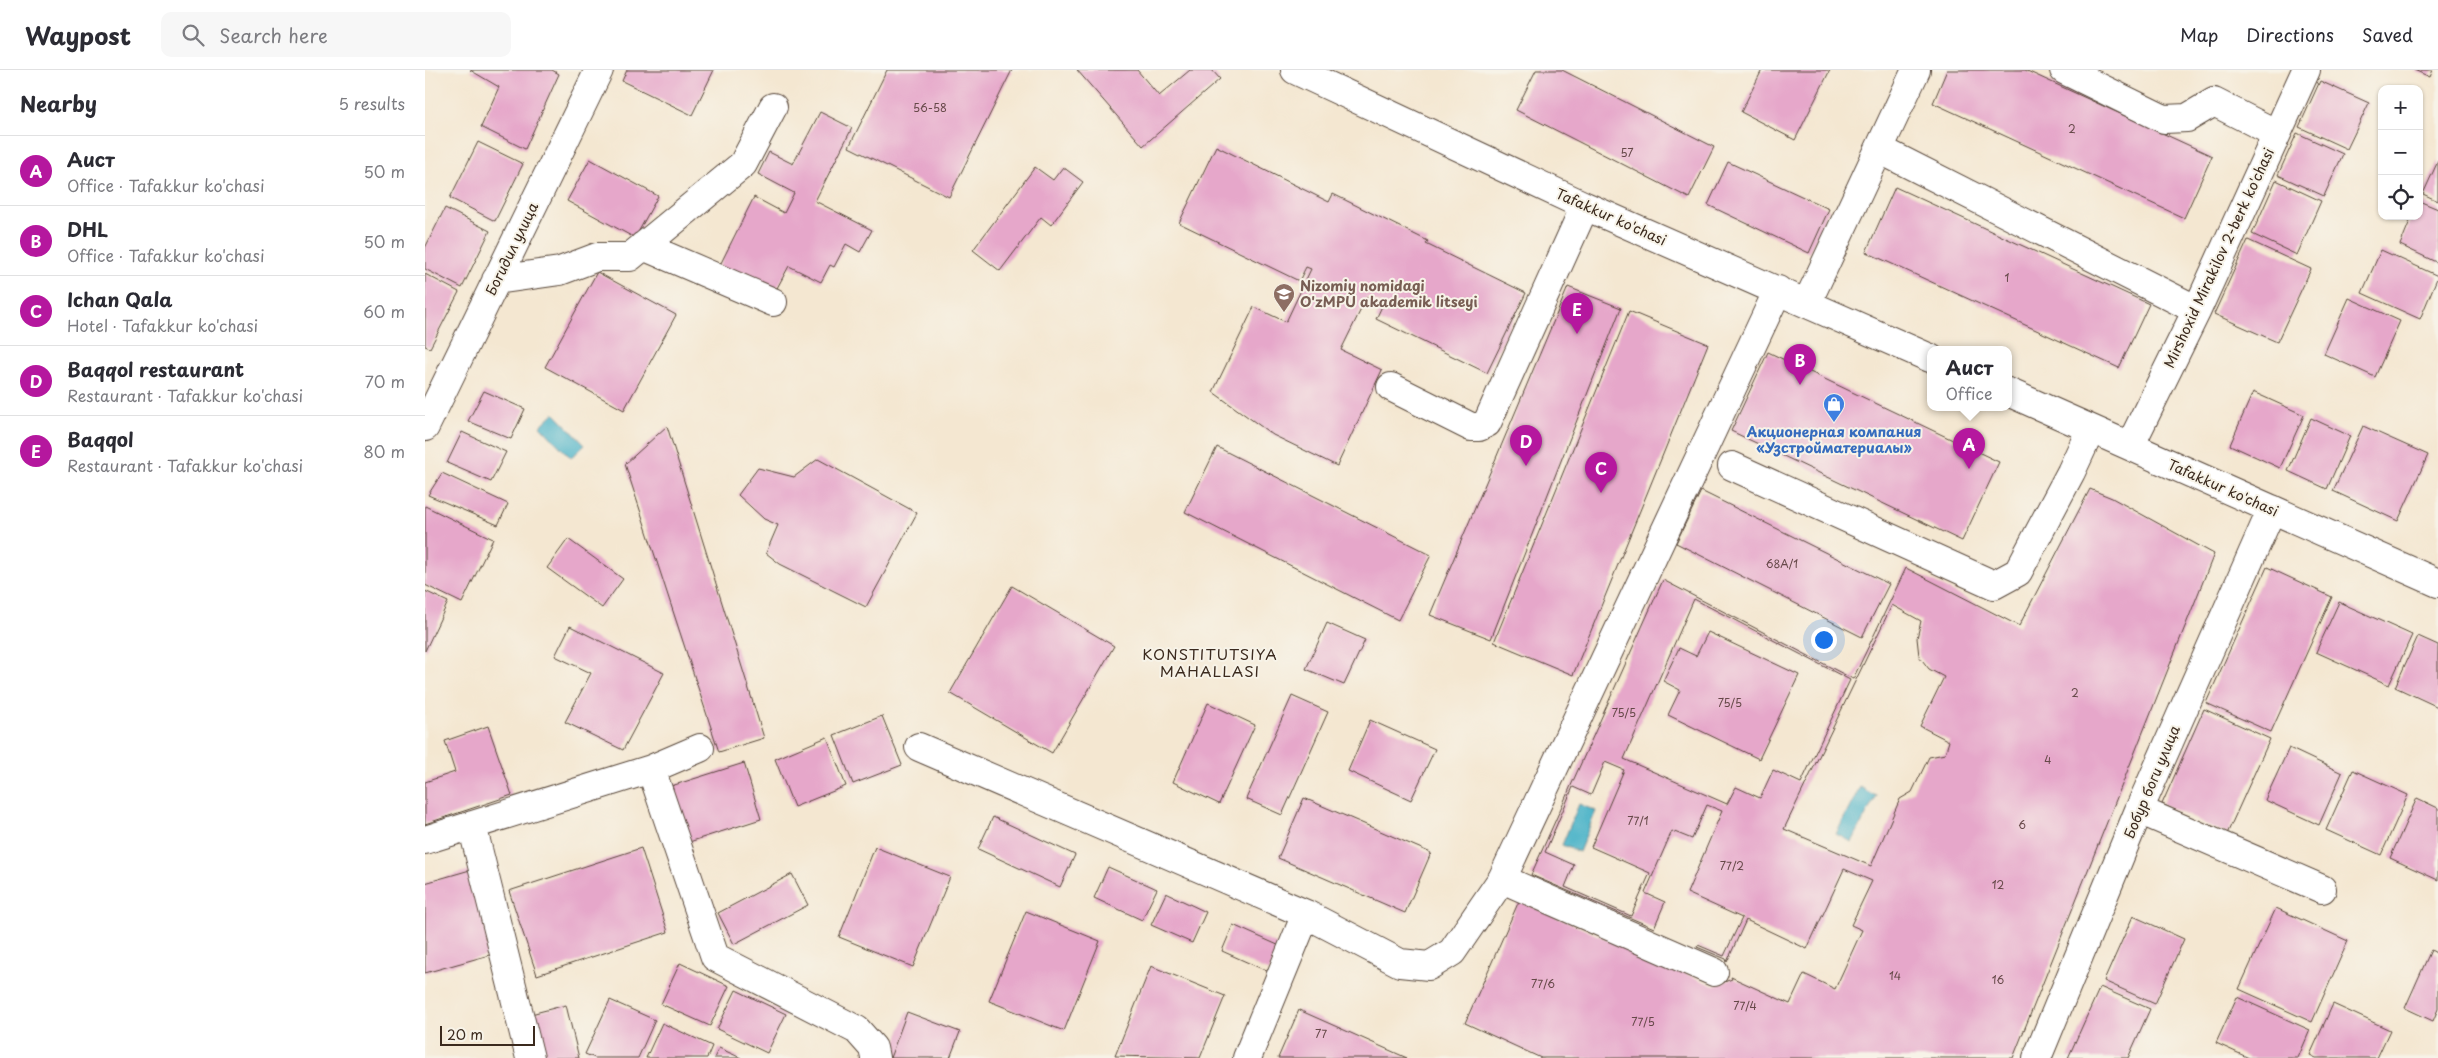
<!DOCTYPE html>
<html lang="en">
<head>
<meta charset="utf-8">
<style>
	body { margin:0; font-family:"Playpen Sans",sans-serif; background:#f7f7f7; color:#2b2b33 }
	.controls { position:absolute; right:15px; top:15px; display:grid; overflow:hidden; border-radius:10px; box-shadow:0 1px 4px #0004 }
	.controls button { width:45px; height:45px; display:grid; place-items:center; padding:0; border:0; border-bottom:1px solid #e1e1e2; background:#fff; color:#2b2b33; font:25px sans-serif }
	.scale { position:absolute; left:15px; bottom:12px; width:95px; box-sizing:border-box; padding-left:5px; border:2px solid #3b2a1e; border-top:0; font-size:14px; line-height:18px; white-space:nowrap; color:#3b2a1e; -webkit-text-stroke:4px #f7f3e8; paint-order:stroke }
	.you { position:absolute; left:1398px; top:569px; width:18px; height:18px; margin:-12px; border:4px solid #fff; border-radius:50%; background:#1a73e8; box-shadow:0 0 0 8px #1a73e833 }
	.badge { display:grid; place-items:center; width:32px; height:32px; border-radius:50%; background:#b5179e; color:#fff; font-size:16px; font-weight:700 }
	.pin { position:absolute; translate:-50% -41px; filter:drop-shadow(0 1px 2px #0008) }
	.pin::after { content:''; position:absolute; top:26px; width:18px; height:15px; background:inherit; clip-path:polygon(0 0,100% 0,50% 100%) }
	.popup { position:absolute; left:1502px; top:276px; width:85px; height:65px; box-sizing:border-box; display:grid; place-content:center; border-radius:10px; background:#fff; filter:drop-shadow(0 1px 4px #0005); font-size:16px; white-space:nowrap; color:#7c7c81 }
	.popup b { font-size:19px; color:#2b2b33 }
	.popup::after { content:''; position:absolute; left:50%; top:100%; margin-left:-10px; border:10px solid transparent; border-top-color:#fff }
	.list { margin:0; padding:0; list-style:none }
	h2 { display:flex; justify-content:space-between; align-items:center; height:65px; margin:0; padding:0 20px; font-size:21px }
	h2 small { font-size:16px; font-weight:400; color:#7c7c81 }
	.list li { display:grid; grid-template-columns:32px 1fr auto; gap:15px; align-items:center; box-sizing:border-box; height:70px; padding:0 20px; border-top:1px solid #e1e1e2 }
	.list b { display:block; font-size:19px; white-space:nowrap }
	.list p { margin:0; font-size:16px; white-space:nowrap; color:#7c7c81 }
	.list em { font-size:16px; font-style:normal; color:#7c7c81 }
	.icon { flex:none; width:28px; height:28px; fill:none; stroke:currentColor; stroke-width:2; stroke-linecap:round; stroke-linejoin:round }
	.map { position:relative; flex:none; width:2013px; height:988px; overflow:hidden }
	header { display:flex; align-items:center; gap:30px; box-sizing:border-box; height:70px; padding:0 25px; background:#fff; border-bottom:1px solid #e1e1e2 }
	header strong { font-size:24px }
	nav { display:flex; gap:28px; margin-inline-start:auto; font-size:18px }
	.search { width:350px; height:45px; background:#f7f7f7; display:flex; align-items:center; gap:12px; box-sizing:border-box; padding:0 18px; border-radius:10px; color:#7c7c81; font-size:19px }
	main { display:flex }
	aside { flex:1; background:#fff }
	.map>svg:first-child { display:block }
	.water { fill:#49b2c8; stroke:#426e73 }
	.building { fill:#e6a7ca; fill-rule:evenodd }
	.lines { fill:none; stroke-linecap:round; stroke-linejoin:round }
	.minor-casing { stroke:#574639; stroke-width:30 }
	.minor { stroke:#fff; stroke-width:28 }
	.labels { text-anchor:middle; stroke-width:4; stroke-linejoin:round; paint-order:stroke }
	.number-label { font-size:11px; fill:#664949 }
	.street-label { font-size:14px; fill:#3b2a1e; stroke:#f7f3e8 }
	.education-label { font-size:14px; font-weight:bold; fill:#785e54; stroke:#f7f3e8; text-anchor:start }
	.shop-label { font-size:14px; font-weight:bold; fill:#366cbe; stroke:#f7f3e8 }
	.neighbourhood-label { font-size:15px; letter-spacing:1px; fill:#3b2a1e; stroke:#f7f3e8 }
</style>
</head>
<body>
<header>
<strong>Waypost</strong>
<div class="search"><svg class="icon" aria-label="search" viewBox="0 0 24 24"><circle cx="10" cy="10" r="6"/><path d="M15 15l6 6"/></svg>Search here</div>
<nav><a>Map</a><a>Directions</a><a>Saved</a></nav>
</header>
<main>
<aside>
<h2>Nearby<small>5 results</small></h2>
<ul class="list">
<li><span class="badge">A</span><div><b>Аист</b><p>Office · Tafakkur ko'chasi</p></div><em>50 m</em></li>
<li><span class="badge">B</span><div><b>DHL</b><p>Office · Tafakkur ko'chasi</p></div><em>50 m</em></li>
<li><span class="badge">C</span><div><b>Ichan Qala</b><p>Hotel · Tafakkur ko'chasi</p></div><em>60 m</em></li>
<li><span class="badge">D</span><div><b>Baqqol restaurant</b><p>Restaurant · Tafakkur ko'chasi</p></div><em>70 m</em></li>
<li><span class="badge">E</span><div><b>Baqqol</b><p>Restaurant · Tafakkur ko'chasi</p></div><em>80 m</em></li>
</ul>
</aside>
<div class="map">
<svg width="2013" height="988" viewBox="0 0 2013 988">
	<rect width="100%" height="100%" fill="#f7f3e8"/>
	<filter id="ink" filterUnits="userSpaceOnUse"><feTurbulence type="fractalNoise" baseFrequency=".02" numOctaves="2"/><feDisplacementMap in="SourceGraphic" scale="10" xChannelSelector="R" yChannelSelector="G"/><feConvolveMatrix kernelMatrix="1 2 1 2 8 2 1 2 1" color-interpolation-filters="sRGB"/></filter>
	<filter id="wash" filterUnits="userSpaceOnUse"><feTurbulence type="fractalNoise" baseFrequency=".0096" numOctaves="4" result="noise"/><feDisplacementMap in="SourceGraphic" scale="20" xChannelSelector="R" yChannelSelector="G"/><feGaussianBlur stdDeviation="1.12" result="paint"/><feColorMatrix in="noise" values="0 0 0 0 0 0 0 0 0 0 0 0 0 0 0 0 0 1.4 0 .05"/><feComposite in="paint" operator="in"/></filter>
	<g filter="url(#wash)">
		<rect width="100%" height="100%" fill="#f4e7d1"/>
		<path class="water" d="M129,343L160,375L146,388L115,356Z
			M1435,717L1451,726L1427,772L1411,764Z
			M1154,734L1171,741L1154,782L1137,775Z"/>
		<g id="blocks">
			<path class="building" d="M45,0H127L134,4L100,79L56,57L74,17Z
				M202,0H289L267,45L197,11Z
				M462,0H587L524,127L424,77Z
				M652,0H712L734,26L765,0H787L795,9L718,76Z
				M1111,0H1137L1289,77L1264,128L1091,40Z
				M1337,0H1405L1370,70L1316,42Z
				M1522,0H1600L1787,86L1759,148L1508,33Z
				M1989,0H2008L2005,7Z
				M1895,11L1944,33L1922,79L1874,57Z
				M395,42L427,58L390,131L447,160L435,182L421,174L409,197L405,195L396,212L364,196L351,220L317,203L315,207L294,197L329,127L359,143L369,123L333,104L344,82L368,94Z
				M1872,63L1918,84L1899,126L1853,105Z
				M53,72L98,94L70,151L25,128Z
				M791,76L904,132L908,124L1003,171L1001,174L1101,223L1062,303L951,249L958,234L942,227L916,280L957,300L912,396L848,365L788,322L829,237L861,252L886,199L881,197L874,211L754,153Z
				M165,89L233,126L210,168L142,131Z
				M2013,91V131L1998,124Z
				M1303,92L1404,139L1384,183L1283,135Z
				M610,97L628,110L638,97L658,112L626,155L616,147L575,201L548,180Z
				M1851,110L1896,131L1872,185L1827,164Z
				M1470,117L1724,234L1694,298L1441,182Z
				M1994,131L2013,139V193L1975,175L1987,146H1994Z
				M20,138L65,161L37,218L0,199V178Z
				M1823,170L1886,199L1852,272L1789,244Z
				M1956,180L2013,206L1995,249L1937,223Z
				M172,202L251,245L199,340L120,297Z
				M0,204L34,222L5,278L0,276Z
				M1143,217L1196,238L1066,569L1005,545Z
				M1924,228L1975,251L1950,307L1899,284Z
				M1204,241L1283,274L1148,605L1069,572Z
				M1343,282L1574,392L1537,471L1306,361Z
				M59,321L100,339L86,369L43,351Z
				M1828,322L1879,345L1855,398L1805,375Z
				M1886,348L1925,366L1902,419L1863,401Z
				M242,356L339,668L294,682L200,394Z
				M1938,356L2003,385L1973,451L1908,421Z
				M37,362L81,382L66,412L22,393Z
				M792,377L1006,485L973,550L760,442Z
				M393,389L492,443L441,537L355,494L341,483L353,455L339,449L313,425L333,398L369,407Z
				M17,403L83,434L73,455L3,425Z
				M1665,419L1687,428L1789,484L1588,988H1116L1040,953L1094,831L1289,916L1307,909L1306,907L1365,934L1379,904L1410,919L1437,860L1426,855L1447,811L1419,799L1382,879L1321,850L1302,892L1301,889L1272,877L1273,875L1299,886L1317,848L1262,823L1297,741L1282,735L1267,769L1247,761L1220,823L1240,832L1229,858L1106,805L1238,510L1428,609L1481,498L1594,556ZM1269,529L1425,610L1376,713L1348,700L1335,728L1311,717L1302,734L1199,689ZM1467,535L1496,551L1492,568L1494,586L1504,599L1519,607L1495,656L1524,671L1520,684L1504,687L1487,722L1475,729L1446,796L1359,759ZM1180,692L1199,700L1166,777L1225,803L1206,846L1140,817L1149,795L1120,782L1148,717L1166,725Z
				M1276,421L1464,514L1437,567L1251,473Z
				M0,436L68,469L37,533L0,515Z
				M143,469L198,509L177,538L122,498Z
				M1842,497L1907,527L1846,662L1781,633Z
				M587,516L689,576L627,683L525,623Z
				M0,521L23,532L0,581Z
				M1914,532L1987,565L1964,615L1891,582Z
				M902,553L940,570L919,615L881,599Z
				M145,556L239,603L198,680L140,652L166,603L130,586Z
				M1283,562L1374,605L1334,689L1243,645L1255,620L1238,611L1254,578L1271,586Z
				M1993,566L2013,575V637L1970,617Z
				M867,626L903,642L857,745L821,729Z
				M783,633L830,655L794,734L748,712Z
				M1779,639L1845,669L1802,764L1737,734Z
				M457,646L477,695L428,714L409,665Z
				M945,650L1010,679L986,730L923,701Z
				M63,656L87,725L0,754V712L30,702L20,671Z
				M402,667L421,716L369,737L350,689Z
				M1864,678L1917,703L1894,755L1840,730Z
				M319,693L336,749L261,773L243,717Z
				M1928,700L1983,725L1956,785L1901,760Z
				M879,728L1006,783L980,843L853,788Z
				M1992,728L2013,738V810L1965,788Z
				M568,747L650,785L635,817L553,779Z
				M450,777L525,807L488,897L414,867Z
				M216,778L243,862L112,905L84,821Z
				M683,797L732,819L717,850L669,828Z
				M45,800L68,884L0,903V813Z
				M367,804L383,835L309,874L293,843Z
				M741,823L781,842L767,873L726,855Z
				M1851,838L1923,871L1887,952L1814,919Z
				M601,841L675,871L639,961L564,931Z
				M1708,846L1759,869L1730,934L1679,911Z
				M808,855L855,876L844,902L797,881Z
				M2006,880L2013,884V939L2008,951L1980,938Z
				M255,893L304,916L285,956L236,934Z
				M726,896L800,926L775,988L690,986Z
				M1675,917L1725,939L1703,988H1643Z
				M311,920L361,944L342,983L292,959Z
				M1812,927L1885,960L1873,988H1824L1791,973Z
				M185,930L230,950L213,988H170L160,984Z
				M1908,934L1965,960L1952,988H1891L1885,985Z
				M141,935L154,988H112L102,945Z
				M874,940L982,988H853Z
				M482,942L535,962L525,988H465Z
				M237,953L287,976L282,988H221Z
				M294,978L316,988H289Z"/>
		</g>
	</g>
	<g filter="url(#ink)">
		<use href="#blocks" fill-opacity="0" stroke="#574639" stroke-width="1"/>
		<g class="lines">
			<g class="minor-casing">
				<path id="minor" d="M870,0L1160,136L1505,288
					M1639,0L1739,49L1762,48L1789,32L1852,64
					M1454,79L1772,240
					M218,176L348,232
					M71,210L135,201L172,187H205L318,94L348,37
					M1382,233L1491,0
					M966,317L1046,357H1054L1062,353L1160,136
					M1583,322L2013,513
					M0,357L174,0
					M1705,376L1772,240L1881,0
					M1307,396L1569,515L1593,502L1646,402L1666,359
					M494,677L881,844L975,893L1004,896L1027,882L1077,809L1353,220
					M226,699L290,887L432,960L448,978L450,988
					M1714,740L1897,819
					M47,755L105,988
					M0,770L226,699L275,678
					M1077,809L1289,902
					M822,988L881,844
					M1612,988L1714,740L1847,439"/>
			</g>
			<use href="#minor" class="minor"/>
		</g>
	</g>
	<defs>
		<g id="university-pin" transform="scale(1.125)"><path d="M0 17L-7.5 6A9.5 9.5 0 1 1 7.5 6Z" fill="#8d6e63" stroke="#f7f3e8"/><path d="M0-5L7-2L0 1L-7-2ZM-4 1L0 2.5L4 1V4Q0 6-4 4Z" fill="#fff"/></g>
		<g id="shop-pin" transform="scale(1.125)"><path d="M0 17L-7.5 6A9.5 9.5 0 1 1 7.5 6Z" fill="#3f7fe0" stroke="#f7f3e8"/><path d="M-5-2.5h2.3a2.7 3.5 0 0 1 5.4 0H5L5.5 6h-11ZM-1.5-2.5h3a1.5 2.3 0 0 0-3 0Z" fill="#fff"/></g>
	</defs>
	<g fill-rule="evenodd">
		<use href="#university-pin" x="859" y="224"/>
		<use href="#shop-pin" x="1409" y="334"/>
	</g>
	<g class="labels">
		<g class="number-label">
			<text x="505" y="42">56-58</text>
			<text x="1647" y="63">2</text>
			<text x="1202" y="87">57</text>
			<text x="1582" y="212">1</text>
			<text x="1357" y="498">68A/1</text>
			<text x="1650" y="627">2</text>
			<text x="1305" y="637">75/5</text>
			<text x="1199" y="647">75/5</text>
			<text x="1623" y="694">4</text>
			<text x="1213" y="755">77/1</text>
			<text x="1597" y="759">6</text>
			<text x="1307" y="800">77/2</text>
			<text x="1573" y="819">12</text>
			<text x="1470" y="910">14</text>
			<text x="1573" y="914">16</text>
			<text x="1118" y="918">77/6</text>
			<text x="1320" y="940">77/4</text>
			<text x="1218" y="956">77/5</text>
			<text x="896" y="968">77</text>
		</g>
		<g class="street-label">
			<text transform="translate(1186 147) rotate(24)" y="5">Tafakkur ko'chasi</text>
			<text transform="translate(87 179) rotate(-64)" y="5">Богидил улица</text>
			<text transform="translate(1794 188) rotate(-65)" y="5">Mirshoxid Mirakilov 2-berk ko'chasi</text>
			<text transform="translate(1798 418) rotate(24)" y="5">Tafakkur ko'chasi</text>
			<text transform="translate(1727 712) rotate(-67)" y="5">Бобур боги улица</text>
		</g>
		<g class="education-label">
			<text x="875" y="221">Nizomiy nomidagi<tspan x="875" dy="16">O'zMPU akademik litseyi</tspan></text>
		</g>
		<g class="shop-label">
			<text x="1409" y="367">Акционерная компания<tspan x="1409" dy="16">«Узстройматериалы»</tspan></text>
		</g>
		<g class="neighbourhood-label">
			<text x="785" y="590">KONSTITUTSIYA<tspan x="785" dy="17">MAHALLASI</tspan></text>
		</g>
	</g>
</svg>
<div class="controls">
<button>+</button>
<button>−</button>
<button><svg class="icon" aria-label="locate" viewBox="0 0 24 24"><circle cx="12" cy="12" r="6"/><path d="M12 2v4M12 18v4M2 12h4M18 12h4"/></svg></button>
</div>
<div class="scale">20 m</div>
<div class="you"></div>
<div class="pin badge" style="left:1544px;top:399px">A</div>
<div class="popup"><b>Аист</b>Office</div>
<div class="pin badge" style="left:1375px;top:315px">B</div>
<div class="pin badge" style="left:1176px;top:423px">C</div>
<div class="pin badge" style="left:1101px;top:396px">D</div>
<div class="pin badge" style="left:1152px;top:264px">E</div>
</div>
</main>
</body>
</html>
